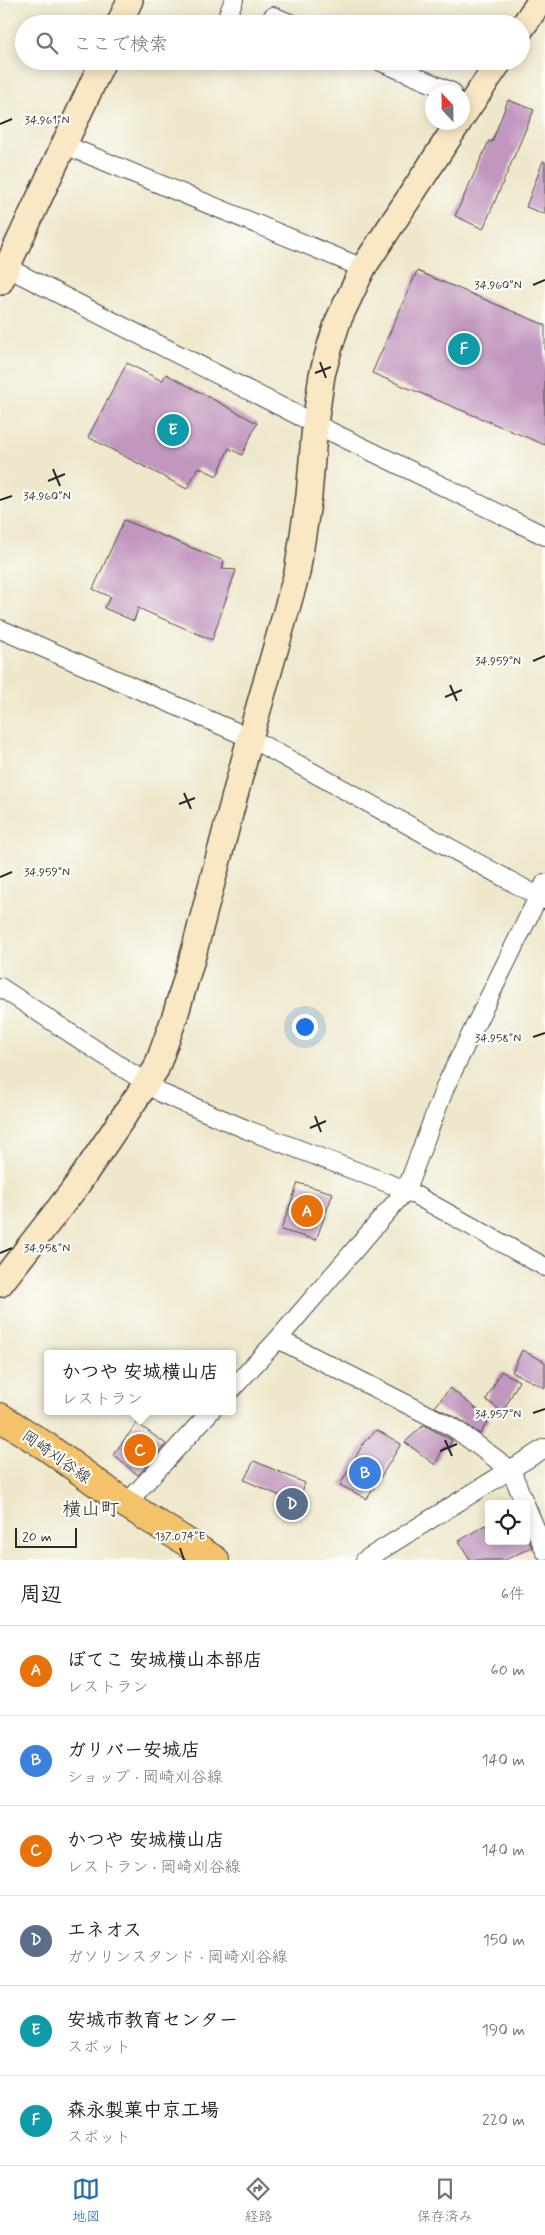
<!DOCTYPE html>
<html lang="ja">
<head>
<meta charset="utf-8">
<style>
	body { margin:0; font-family:Mynerve,"Klee One",sans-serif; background:#f6f6f6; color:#202124 }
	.controls { position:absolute; right:15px; bottom:15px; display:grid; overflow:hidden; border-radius:5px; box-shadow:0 2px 12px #0003 }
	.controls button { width:45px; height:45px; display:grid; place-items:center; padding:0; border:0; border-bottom:1px solid #e0e0e0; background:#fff; color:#202124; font:25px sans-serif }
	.compass { position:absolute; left:425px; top:85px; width:45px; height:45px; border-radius:50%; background:#fff; box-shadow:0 2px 12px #0003; rotate:338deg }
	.scale { position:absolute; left:15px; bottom:12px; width:62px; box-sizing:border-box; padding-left:5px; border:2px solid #2b2b2b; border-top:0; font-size:14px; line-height:18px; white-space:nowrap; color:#2b2b2b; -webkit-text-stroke:4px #fdfcf7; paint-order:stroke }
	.you { position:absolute; left:304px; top:1026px; width:18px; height:18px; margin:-12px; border:4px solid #fff; border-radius:50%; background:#1a73e8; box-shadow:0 0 0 8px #1a73e833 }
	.badge { display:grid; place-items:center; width:32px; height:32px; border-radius:50%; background:#1f6fb2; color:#fff; font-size:16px; font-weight:700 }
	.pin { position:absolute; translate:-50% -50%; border:2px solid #fff; box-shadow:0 1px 5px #0006 }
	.popup { position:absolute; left:44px; top:1350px; width:192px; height:65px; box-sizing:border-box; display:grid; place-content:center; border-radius:5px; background:#fff; filter:drop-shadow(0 1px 4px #0005); font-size:16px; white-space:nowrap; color:#757577 }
	.popup b { font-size:19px; color:#202124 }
	.popup::after { content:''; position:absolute; left:50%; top:100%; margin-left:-10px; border:10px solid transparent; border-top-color:#fff }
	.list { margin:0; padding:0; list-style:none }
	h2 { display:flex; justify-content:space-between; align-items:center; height:65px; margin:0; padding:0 20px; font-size:21px }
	h2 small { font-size:16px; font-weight:400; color:#757577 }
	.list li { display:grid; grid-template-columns:32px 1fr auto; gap:15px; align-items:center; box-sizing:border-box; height:90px; padding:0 20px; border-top:1px solid #e0e0e0 }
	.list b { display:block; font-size:19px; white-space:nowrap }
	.list p { margin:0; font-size:16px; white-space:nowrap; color:#757577 }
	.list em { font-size:16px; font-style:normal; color:#757577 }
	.icon { flex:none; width:28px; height:28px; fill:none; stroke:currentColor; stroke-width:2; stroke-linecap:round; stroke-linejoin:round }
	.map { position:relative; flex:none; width:545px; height:1560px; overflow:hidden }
	.search { position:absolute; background:#fff; box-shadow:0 2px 12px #0003; left:15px; right:15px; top:15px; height:55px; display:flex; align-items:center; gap:12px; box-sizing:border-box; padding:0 18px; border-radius:28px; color:#757577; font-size:19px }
	.sheet { height:605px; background:#fff }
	nav { display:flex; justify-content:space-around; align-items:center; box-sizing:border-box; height:70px; border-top:1px solid #e0e0e0; background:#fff; font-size:14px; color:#757577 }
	nav a { display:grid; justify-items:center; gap:2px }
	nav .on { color:#1f6fb2 }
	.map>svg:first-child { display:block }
	.building { fill:#c297bf }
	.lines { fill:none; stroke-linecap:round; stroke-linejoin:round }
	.street-casing { stroke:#484743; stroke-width:20 }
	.secondary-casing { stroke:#484743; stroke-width:28 }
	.primary-casing { stroke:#484743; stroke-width:30 }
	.street { stroke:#fff; stroke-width:18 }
	.secondary { stroke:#fae7c3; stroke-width:25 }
	.primary { stroke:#f3c26a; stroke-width:28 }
	.ticks { fill:none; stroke:#2b2b2b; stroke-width:2 }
	.labels { text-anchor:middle; stroke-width:4.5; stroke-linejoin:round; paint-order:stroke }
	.street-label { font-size:16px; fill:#2b2b2b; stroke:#fdfcf7 }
	.quarter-label { font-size:19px; fill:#2b2b2b; stroke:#fdfcf7 }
	.ticks-label { font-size:12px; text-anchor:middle; fill:#2b2b2b; stroke:#fdfcf7; stroke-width:4.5; stroke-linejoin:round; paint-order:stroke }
</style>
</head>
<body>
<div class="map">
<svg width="545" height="1560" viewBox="0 0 545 1560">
	<rect width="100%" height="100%" fill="#fdfcf7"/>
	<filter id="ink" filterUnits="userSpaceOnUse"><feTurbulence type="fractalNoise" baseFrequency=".02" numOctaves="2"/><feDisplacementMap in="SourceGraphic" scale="10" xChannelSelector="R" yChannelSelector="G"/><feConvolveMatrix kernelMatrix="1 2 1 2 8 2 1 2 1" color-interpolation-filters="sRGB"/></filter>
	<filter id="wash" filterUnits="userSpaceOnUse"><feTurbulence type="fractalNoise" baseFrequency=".0096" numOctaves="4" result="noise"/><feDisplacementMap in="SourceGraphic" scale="20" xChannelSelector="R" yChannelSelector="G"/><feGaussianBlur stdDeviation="1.12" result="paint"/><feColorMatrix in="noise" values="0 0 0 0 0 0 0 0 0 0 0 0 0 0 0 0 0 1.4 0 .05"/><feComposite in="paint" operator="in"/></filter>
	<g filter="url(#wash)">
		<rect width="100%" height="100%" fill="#eee7cb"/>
		<g id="blocks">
			<path class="building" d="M508,100L534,110L483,229L455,216L489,141L492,142Z
				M543,161L545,162V214L526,207Z
				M417,271L545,325V445L372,373Z
				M127,363L162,381L166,374L257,423L242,455L229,448L217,476L198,467L187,489L88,437Z
				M124,520L224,561L222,569L236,570L212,640L138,608L134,621L104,608L111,597L93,589Z
				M298,1183L333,1193L316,1240L281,1230Z
				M522,1350L545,1362V1388L512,1372Z
				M501,1371L519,1381L503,1412L486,1400Z
				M450,1388L489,1419L480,1434L459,1419L435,1407Z
				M137,1423L166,1444L138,1475L113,1455Z
				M424,1425L452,1440L447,1449L444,1447L435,1465L405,1442Z
				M377,1430L401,1444L367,1499L340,1485L364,1442Z
				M254,1461L305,1483L298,1504L244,1480Z
				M485,1525L489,1530V1541H529L532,1547L505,1560H470L459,1541Z"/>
		</g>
	</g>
	<g filter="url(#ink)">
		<use href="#blocks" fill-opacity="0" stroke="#484743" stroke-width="1"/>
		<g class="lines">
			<g class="street-casing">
				<path id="street" d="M273,16L292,24
					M224,24L234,0
					M379,61L452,92
					M65,145L363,268
					M0,264L315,424L545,536
					M0,629L250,738L545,900
					M0,987L163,1094L248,1130L406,1190L545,1267
					M278,1339L454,1428L511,1470L525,1504
					M232,1389L278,1339L406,1190L446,1085L545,883
					M126,1504L211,1411
					M526,1506L545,1551
					M365,1560L545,1448"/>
			</g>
			<g class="secondary-casing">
				<path id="secondary" d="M119,24L130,0
					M521,29L541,0
					M462,117L500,61
					M0,282L103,61
					M0,1284L75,1188L156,1069L175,1016L192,959L250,738L297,573L309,496L315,424L322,375L330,346L338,321L363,268L459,122"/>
			</g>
			<g class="primary-casing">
				<path id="primary" d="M0,1417L47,1447L126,1504L215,1560"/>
			</g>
			<use href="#street" class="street"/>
			<use href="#secondary" class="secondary"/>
			<use href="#primary" class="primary"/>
		</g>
	</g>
	<path class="ticks" d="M0,124L12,119M533,285L545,280M320,362L326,378M315,373L331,367M53,469L60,486M48,481L65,474M0,500L12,496M533,661L545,656M450,685L457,701M445,697L462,690M184,793L191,809M179,804L195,798M0,877L12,872M533,1037L545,1033M315,1116L321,1132M310,1128L326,1121M0,1253L12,1248M533,1413L545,1409M445,1440L452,1456M440,1451L457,1444M180,1548L184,1560"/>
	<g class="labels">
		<g class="street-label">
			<text transform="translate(57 1456) rotate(35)" y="6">岡崎刈谷線</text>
		</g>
		<g class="quarter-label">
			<text x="91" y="1515">横山町</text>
		</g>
	</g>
	<g class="ticks-label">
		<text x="47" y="124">34.961°N</text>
		<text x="498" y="289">34.960°N</text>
		<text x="47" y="500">34.960°N</text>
		<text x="498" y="665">34.959°N</text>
		<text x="47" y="876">34.959°N</text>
		<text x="498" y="1042">34.958°N</text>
		<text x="47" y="1252">34.958°N</text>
		<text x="498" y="1418">34.957°N</text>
		<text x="180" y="1540">137.074°E</text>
	</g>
</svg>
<div class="controls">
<button><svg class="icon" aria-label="locate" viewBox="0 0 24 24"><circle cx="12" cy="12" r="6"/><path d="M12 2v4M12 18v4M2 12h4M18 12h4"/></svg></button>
</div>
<svg class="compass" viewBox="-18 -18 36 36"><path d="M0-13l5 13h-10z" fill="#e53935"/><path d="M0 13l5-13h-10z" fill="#757577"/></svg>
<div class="scale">20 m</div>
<div class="you"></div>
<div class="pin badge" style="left:307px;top:1211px;background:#e8710a">A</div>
<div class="pin badge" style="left:365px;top:1473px;background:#3f7fe0">B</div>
<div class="pin badge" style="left:140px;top:1450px;background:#e8710a">C</div>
<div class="popup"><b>かつや 安城横山店</b>レストラン</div>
<div class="pin badge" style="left:292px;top:1504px;background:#5c6f8a">D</div>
<div class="pin badge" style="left:173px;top:430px;background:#0f9aa8">E</div>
<div class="pin badge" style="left:464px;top:349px;background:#0f9aa8">F</div>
<div class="search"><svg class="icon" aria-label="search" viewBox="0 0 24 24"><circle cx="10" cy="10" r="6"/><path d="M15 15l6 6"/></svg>ここで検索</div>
</div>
<section class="sheet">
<h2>周辺<small>6件</small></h2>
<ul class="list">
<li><span class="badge" style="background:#e8710a">A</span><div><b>ぼてこ 安城横山本部店</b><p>レストラン</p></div><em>60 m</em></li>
<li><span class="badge" style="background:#3f7fe0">B</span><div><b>ガリバー安城店</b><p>ショップ · 岡崎刈谷線</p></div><em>140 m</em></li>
<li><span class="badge" style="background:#e8710a">C</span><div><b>かつや 安城横山店</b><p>レストラン · 岡崎刈谷線</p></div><em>140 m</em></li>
<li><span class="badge" style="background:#5c6f8a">D</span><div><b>エネオス</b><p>ガソリンスタンド · 岡崎刈谷線</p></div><em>150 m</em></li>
<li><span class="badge" style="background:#0f9aa8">E</span><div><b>安城市教育センター</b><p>スポット</p></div><em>190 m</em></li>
<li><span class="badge" style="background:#0f9aa8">F</span><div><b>森永製菓中京工場</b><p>スポット</p></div><em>220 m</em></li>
</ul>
</section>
<nav>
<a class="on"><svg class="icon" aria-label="map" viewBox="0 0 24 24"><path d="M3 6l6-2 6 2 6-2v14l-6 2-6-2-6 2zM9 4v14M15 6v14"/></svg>地図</a>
<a><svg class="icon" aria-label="directions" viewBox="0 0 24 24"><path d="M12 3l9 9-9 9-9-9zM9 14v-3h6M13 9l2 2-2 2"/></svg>経路</a>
<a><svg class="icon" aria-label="saved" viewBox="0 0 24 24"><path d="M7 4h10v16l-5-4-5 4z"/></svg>保存済み</a>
</nav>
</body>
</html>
